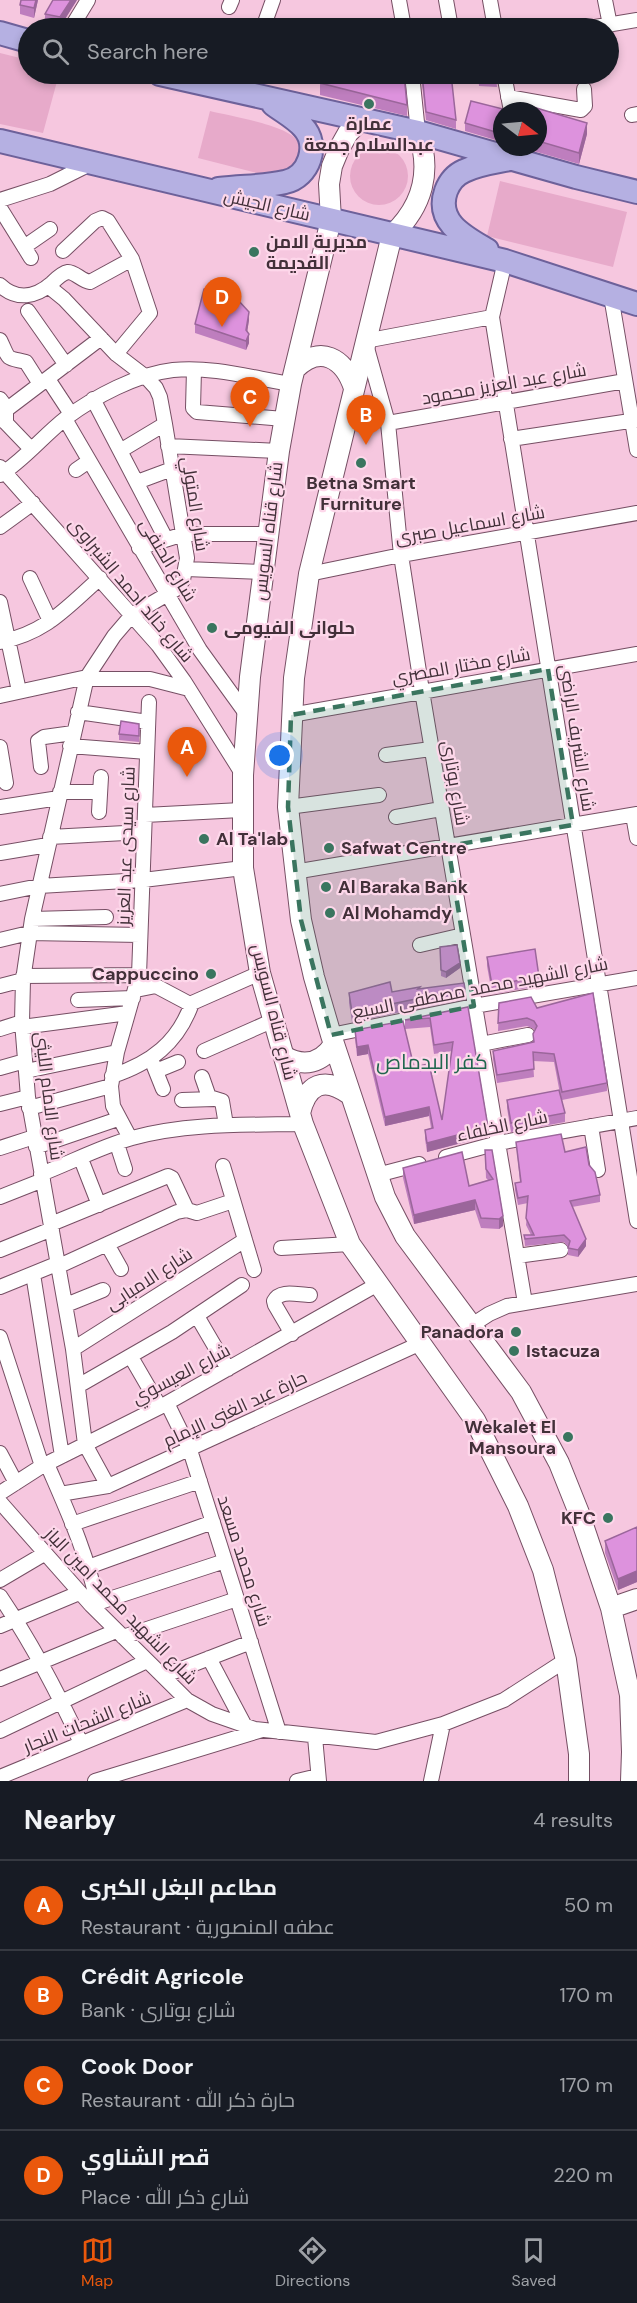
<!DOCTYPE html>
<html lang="en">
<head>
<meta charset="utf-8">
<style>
	body { margin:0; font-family:"DM Sans",Cairo,sans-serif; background:#242831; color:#f1f3f6 }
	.compass { position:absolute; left:493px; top:102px; width:54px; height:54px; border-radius:50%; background:#171b24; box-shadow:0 3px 9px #0003; rotate:106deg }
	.you { position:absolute; left:280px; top:756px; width:21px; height:21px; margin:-15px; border:4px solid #fff; border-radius:50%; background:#1a73e8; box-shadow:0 0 0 9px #1a73e833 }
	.badge { display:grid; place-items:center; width:39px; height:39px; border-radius:50%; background:#ea580c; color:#fff; font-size:20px; font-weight:700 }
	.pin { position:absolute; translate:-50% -50px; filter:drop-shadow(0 2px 3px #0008) }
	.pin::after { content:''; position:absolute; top:32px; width:21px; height:18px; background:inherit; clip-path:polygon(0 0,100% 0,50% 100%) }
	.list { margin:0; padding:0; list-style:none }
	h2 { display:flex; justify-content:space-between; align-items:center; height:78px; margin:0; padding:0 24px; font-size:26px }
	h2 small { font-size:20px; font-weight:400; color:#9ea1a6 }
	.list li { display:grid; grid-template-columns:39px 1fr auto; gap:18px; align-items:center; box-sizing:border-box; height:90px; padding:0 24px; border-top:2px solid #363941 }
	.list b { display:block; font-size:22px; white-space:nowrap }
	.list p { margin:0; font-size:20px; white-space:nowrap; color:#9ea1a6 }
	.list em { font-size:20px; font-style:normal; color:#9ea1a6 }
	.icon { flex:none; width:33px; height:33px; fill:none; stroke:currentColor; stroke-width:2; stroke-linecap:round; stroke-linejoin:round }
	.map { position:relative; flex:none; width:637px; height:1781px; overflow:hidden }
	.search { position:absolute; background:#171b24; box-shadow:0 3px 9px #0003; left:18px; right:18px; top:18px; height:66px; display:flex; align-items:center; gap:15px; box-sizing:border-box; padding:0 21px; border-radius:33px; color:#9ea1a6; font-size:22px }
	.sheet { height:438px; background:#171b24 }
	nav { display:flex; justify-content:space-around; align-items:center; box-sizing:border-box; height:84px; border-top:2px solid #363941; background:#171b24; font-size:16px; color:#9ea1a6 }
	nav a { display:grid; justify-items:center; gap:3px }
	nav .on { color:#ea580c }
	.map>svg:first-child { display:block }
	.green { fill:#e7aaca }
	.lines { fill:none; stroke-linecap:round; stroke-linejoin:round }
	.street-casing { stroke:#764f64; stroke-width:16 }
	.secondary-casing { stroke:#764f64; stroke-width:22 }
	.primary-casing { stroke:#6d619a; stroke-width:26 }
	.street { stroke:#fff; stroke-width:14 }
	.secondary { stroke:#fff; stroke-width:20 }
	.primary { stroke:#b5b0e2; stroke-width:22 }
	.wall { fill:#be7ebe; fill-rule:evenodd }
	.shaded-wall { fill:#9b669b }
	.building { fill:#dd92dd; stroke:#9b669b; stroke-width:1.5 }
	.marked { fill:#3a755f; fill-opacity:0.2; stroke:#3a755f; stroke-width:4.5; stroke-dasharray:12 8; stroke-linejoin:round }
	.poi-dot { fill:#3a755f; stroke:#fdd7ea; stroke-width:2 }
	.labels { text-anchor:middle; stroke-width:4.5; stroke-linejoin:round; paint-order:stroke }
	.poi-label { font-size:18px; font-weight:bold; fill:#423039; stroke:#fdd7ea; text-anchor:start }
	.street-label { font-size:18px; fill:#423039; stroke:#fdd7ea }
	.quarter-label { font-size:21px; fill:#20664e; stroke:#fdd7ea }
</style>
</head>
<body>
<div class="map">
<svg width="637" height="1781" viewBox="0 0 637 1781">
	<rect width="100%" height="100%" fill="#f6c7df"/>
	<path class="green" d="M0,53L28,60V74H59L43,133L0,124Z
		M210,111C229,116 291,125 299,143C303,151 297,162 294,170L273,177L198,158Z
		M350 176a29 29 0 1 1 58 0a29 29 0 1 1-58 0Z
		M500,181L627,212L613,267L487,236Z"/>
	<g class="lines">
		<g class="street-casing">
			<path id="street" d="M399,0L404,28
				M446,0L451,28
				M490,0L495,28
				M605,0L610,25
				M229,7L232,0
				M71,28L88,0
				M263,28L273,0
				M589,28L637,20
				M412,74L418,132
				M504,74L511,111
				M241,93L248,74
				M508,97L581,110L585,106L584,89
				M632,115L637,114
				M0,200L50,184L92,163
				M0,208L31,258
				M24,247L50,229
				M63,251L95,221L102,218L108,221L132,259L150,313L116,354
				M505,261L492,317L637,1221
				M0,285C17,301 36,297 52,283C56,279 62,273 68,272C75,272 82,281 90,282L132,259
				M48,286L64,299L116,354L146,377L156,388L160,397L165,424L187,558L183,580L176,589L132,615L114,636L87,677L32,919L23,980L22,1022L28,1097L73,1349L85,1444L108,1486
				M611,296L637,450
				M28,311L66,365
				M492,317L365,341L388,423L401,555L422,691L525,1303
				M0,340C10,361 5,357 26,362L40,384
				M194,370L193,408L197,412L284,419
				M48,379L71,414
				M0,399L6,407V423L31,449
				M93,399L166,539
				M6,410L101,338
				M65,419L200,650L247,715
				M388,423L625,381
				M511,439L637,420
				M168,446L279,451
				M120,451L165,424
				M0,467L158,645L184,681L243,775
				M76,470L89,461
				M0,475C24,460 43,436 66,418C94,397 137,374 173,370C212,366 253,378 291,384
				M137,482L172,469
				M0,527L33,503
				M139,548L184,534H268
				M186,569L263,572
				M309,574L401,555L637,513
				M30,578L50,621
				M0,602L19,691
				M0,642C46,633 66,608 100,578
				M87,679H150L189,689
				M0,696L87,677
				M78,712L148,722
				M291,715L637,654
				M70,746L147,752
				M0,747L6,783
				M386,755L431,749
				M41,767L38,741L44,737L73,733
				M60,792H100
				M0,807L59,798
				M288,807L379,795
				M99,812L101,777
				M145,815L241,810
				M633,815L637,838
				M396,817L441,809
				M50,837L144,832
				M0,853L48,845
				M294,872L637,814
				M0,894L39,886L143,880L243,868
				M32,919L106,917
				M0,940L29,933L140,935
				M420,945L463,935
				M23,976L139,975
				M0,986L23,980
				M136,990L156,986L188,1003H192L260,973
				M78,1000L133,998
				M22,1027L128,1013
				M0,1029L22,1022
				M331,1035L474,1006L637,978
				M481,1044L528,1035
				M204,1051L274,1020
				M151,1059L163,1089
				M0,1068L25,1061
				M26,1071L117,1052
				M156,1071L178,1062
				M112,1076C151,1063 178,1043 192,1003
				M202,1077L209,1097L222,1101L226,1125
				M182,1100L214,1099
				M0,1104L28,1097
				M29,1108L111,1086
				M591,1126L598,1170
				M130,1138L113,1106L111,1086L117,1052L139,975L149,702
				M117,1144L125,1169
				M36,1147L118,1119
				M0,1148L34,1137
				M446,1157L498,1143L637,1118
				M81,1159L99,1205
				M223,1166L254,1270
				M41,1174C70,1163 102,1146 132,1138C187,1123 246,1125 303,1124
				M377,1175L419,1164
				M0,1197L43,1180
				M51,1224L168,1176L172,1178L187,1210
				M107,1244L121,1269
				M281,1248L350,1244
				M0,1250L52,1229
				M517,1256L561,1250
				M59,1266L177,1212L187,1210L197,1213L233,1201
				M33,1274L62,1456
				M0,1287L59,1263
				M66,1305L103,1290
				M197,1316L228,1369
				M472,1325L489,1314L507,1306L637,1284
				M292,1334L275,1305L274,1301C280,1289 298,1295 310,1295
				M0,1337L42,1466
				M73,1349L245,1240
				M131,1357L160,1407
				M78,1386L172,1332L242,1285
				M167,1403L190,1450L279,1732
				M0,1453L16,1483
				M47,1464C66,1508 88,1555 97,1603
				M0,1493L42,1466L160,1407L378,1284
				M60,1494L108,1486L421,1343
				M0,1502L91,1605L187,1700L212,1714L255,1729L376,1742L443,1724L504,1700L566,1660
				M72,1524L200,1481
				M88,1567L213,1522
				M0,1580L44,1554
				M0,1596C31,1642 58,1693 81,1743
				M91,1605L225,1561
				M0,1626L79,1593
				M123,1637L237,1599
				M209,1658L245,1726
				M163,1676L251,1642
				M0,1679L116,1631
				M0,1731L147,1661
				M315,1737L319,1781
				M0,1777L187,1700
				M95,1781L262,1730
				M297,1781L318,1776
				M431,1781L443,1724"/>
		</g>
		<g class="secondary-casing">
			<path id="secondary" d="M361,120L348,133L339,149L332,166L329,184L331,220L291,384L279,451L250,677L243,775V868L260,973L303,1124L350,1244L475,1420L518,1506L543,1570L566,1660L579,1754V1781
				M418,132C432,171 423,206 392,235L309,574L294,678L288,807L301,920L314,977L331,1035L385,1197L405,1236L521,1392L559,1463L579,1513L611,1608L630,1695L632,1752L631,1781
				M295,369C320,344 344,358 354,388
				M284,1056C304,1068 322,1063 334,1044
				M300,1113C307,1084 324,1076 349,1094
				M611,1608L637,1599"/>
		</g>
		<g class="primary-casing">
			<path id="primary" d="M0,33L28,41
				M160,74L418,132L576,177L637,192
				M0,141L505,261L637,304
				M219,189C241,186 264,187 285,182C309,177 320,145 303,127C295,118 282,111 273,104
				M487,250C465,237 435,222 446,191C449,183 455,175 464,171C478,164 495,162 510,159"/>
		</g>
		<use href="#street" class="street"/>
		<use href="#secondary" class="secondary"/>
		<use href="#primary" class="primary"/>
	</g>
	<path class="wall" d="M38,0L34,18L20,14V5Z
		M77,0L60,27L45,24V14Z
		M421,74H451L456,120V129L426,120Z
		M478,74H496L497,87L479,86Z
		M320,83L407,105V116L320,95Z
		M502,111V126L499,141L465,131V123Z
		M538,111L587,134L579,164L523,148V147H538Z
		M249,320L247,332L249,343L246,350L195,333V324Z
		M139,724V742L119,740V734Z
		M440,947L460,968L446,978L441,976Z
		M487,957L539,977V986L492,994L487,966Z
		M420,988L465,989V999L352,1022L349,1003V993L392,992Z
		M499,1003L537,1008L607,1083V1091L562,1100L565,1113V1122L511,1132L507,1108V1100L561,1099L554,1062L533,1061L534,1077L497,1083L493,1059V1051L533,1042V1034L535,1030L534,1029L527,1026L498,1031Z
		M468,1007L488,1136L427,1152L425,1139V1130L431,1128L429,1116L385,1126L368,1054L357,1056L355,1039V1030L405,1026V1020ZM430,1027L434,1054L452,1051L442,1120L414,1067L405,1029Z
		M516,1142L565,1152L589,1165L600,1195V1202L572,1207L586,1246L578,1257L568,1255V1247L564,1242L525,1246L524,1235H531L526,1225L528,1203L518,1205L515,1190V1183L520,1182Z
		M485,1150H492L503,1226L499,1229L481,1228L475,1210L414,1224L403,1178V1168L469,1186L488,1180L486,1178Z
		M637,1527V1582L618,1590L605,1553V1541Z"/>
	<path class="shaded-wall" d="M36,0H38L34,18V8Z
		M71,0H77L60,27V17Z
		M502,117V126L499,141V133Z
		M587,123V134L579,164V153Z
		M249,312V320L246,339V330Z
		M249,334V343L246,350V341Z
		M460,963V968L446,978V972Z
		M368,1045V1054L357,1056V1047Z
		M429,1107V1116L385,1126V1117Z
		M488,1127V1136L427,1152V1143Z
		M475,1200V1210L414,1224V1215Z
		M503,1216V1226L499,1229V1219Z
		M586,1239V1246L578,1257V1250Z
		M637,1571V1582L618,1590V1579Z"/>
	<path class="building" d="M21,0H36L34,8L20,5Z
		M53,0H71L60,17L45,14Z
		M330,74H404L407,105L320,83Z
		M422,74H451L456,120L426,112Z
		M478,74H496L497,82L479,80Z
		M471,101L503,109V111H502V117L499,133L465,123Z
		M533,107L587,123L579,153L538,141V111H531Z
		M210,287L217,293L237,299L249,312L246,330L249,334L246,341L195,324L204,289Z
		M121,721L139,724V736L119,734Z
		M457,945L460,963L446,972L441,970L440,947Z
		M535,949L539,977L492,985L487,957Z
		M390,982L392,992L420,987L418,989L464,983L465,989L352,1012L349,993Z
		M593,993L607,1083L562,1092L554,1054L533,1052L534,1069L497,1075L493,1051L534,1042L533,1034L537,1026L534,1021L527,1018L498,1023L499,1003L531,997L537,1008Z
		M468,1007L488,1127L427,1143L425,1130L433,1128L429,1107L385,1117L368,1045L357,1047L355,1030L403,1021L414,1067L429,1064L442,1120L453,1042L434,1045L430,1018L405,1020Z
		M559,1090L565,1113L511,1123L507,1100Z
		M561,1134L565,1152L586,1147L589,1165L595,1172L600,1195L570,1201L586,1239L578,1250L568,1248L570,1241L564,1235L525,1239L524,1235H534L526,1218L528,1196L518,1198L515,1183L521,1182L516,1142Z
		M485,1150H492L503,1216L499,1219L481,1218L475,1200L414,1215L403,1168L462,1152L469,1186L493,1179L486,1169Z
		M637,1527V1571L618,1579L605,1541Z"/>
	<path class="marked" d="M548,669L573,825L448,846L474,1006L331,1035L301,920L288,807L291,715Z"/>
	<g class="poi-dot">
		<circle cx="369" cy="104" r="6"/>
		<circle cx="254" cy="252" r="6"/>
		<circle cx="361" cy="463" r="6"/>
		<circle cx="212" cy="628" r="6"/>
		<circle cx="204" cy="839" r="6"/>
		<circle cx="329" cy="848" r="6"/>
		<circle cx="326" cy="887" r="6"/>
		<circle cx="330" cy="913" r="6"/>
		<circle cx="211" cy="974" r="6"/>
		<circle cx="516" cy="1332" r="6"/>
		<circle cx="514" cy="1351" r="6"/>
		<circle cx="568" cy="1437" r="6"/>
		<circle cx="608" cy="1518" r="6"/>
	</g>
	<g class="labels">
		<g class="poi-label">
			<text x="369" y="130" text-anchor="middle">عمارة<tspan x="369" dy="21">عبدالسلام جمعة</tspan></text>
			<text x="266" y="248">مديرية الامن<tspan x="266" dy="21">القديمة</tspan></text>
			<text x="361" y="489" text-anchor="middle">Betna Smart<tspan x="361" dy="21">Furniture</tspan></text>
			<text x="224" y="634">حلوانى الفيومى</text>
			<text x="216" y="845">Al Ta'lab</text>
			<text x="341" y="854">Safwat Centre</text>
			<text x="338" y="893">Al Baraka Bank</text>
			<text x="342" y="919">Al Mohamdy</text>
			<text x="199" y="980" text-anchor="end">Cappuccino</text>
			<text x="504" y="1338" text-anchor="end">Panadora</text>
			<text x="526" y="1357">Istacuza</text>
			<text x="556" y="1433" text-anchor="end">Wekalet El<tspan x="556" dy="21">Mansoura</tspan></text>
			<text x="596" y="1524" text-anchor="end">KFC</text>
		</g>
		<g class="street-label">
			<text transform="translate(267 205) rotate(13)" y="6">شارع الجيش</text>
			<text transform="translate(504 384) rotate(-10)" y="6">شارع عبد العزيز محمود</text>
			<text transform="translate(195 504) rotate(81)" y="6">شارع المتولي</text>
			<text transform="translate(470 525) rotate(-10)" y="6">شارع اسماعيل صبرى</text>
			<text transform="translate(268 531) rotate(-83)" y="6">شارع قناه السويس</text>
			<text transform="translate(168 560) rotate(59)" y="6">شارع الحنفى</text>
			<text transform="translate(131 590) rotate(50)" y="6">شارع خالد احمد الشبراوى</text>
			<text transform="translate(461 666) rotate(-10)" y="6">شارع مختار المصري</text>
			<text transform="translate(577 738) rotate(81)" y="6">شارع الشريف الراضى</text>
			<text transform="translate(455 783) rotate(80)" y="6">شارع بوتارى</text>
			<text transform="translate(126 846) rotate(-88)" y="6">شارع سيدى عبد العزيز</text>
			<text transform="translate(480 988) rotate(-11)" y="6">شارع الشهيد محمد مصطفى السبع</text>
			<text transform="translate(274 1012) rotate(76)" y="6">شارع قناه السويس</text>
			<text transform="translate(49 1096) rotate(83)" y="6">شارع الامام الليثى</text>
			<text transform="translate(502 1126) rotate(-12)" y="6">شارع الخلفاء</text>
			<text transform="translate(149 1279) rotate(-33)" y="6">شارع الامبابى</text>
			<text transform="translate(181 1374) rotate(-28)" y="6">شارع العيسوي</text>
			<text transform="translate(235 1409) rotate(-25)" y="6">حارة عبد الغنى الإمام</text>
			<text transform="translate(244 1561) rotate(72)" y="6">شارع محمد مسعد</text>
			<text transform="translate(121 1606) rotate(46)" y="6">شارع الشهيد محمد امين الباز</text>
			<text transform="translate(87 1722) rotate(-22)" y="6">شارع الشحات النجار</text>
		</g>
		<g class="quarter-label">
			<text x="432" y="1069">كفر البدماص</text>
		</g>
	</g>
</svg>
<svg class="compass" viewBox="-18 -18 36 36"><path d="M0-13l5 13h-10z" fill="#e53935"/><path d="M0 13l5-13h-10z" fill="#9ea1a6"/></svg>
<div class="you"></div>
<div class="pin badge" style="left:187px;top:777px">A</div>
<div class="pin badge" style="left:366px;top:445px">B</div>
<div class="pin badge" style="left:250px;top:427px">C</div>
<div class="pin badge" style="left:222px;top:327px">D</div>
<div class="search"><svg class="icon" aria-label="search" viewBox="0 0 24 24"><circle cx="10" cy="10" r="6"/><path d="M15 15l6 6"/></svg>Search here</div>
</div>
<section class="sheet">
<h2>Nearby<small>4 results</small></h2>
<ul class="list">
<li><span class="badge">A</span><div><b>مطاعم البغل الكبرى</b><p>Restaurant · عطفه المنصورية</p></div><em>50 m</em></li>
<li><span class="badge">B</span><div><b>Crédit Agricole</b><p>Bank · شارع بوتارى</p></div><em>170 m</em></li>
<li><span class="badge">C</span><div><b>Cook Door</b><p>Restaurant · حارة ذكر الله</p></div><em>170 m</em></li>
<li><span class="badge">D</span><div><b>قصر الشناوي</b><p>Place · شارع ذكر الله</p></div><em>220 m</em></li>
</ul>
</section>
<nav>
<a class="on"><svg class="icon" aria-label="map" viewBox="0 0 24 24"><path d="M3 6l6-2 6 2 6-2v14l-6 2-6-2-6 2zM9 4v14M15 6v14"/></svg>Map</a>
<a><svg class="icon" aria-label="directions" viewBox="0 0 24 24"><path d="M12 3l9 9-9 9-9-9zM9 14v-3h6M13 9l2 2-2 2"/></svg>Directions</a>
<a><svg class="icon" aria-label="saved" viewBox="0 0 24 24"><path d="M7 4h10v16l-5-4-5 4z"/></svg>Saved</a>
</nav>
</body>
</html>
